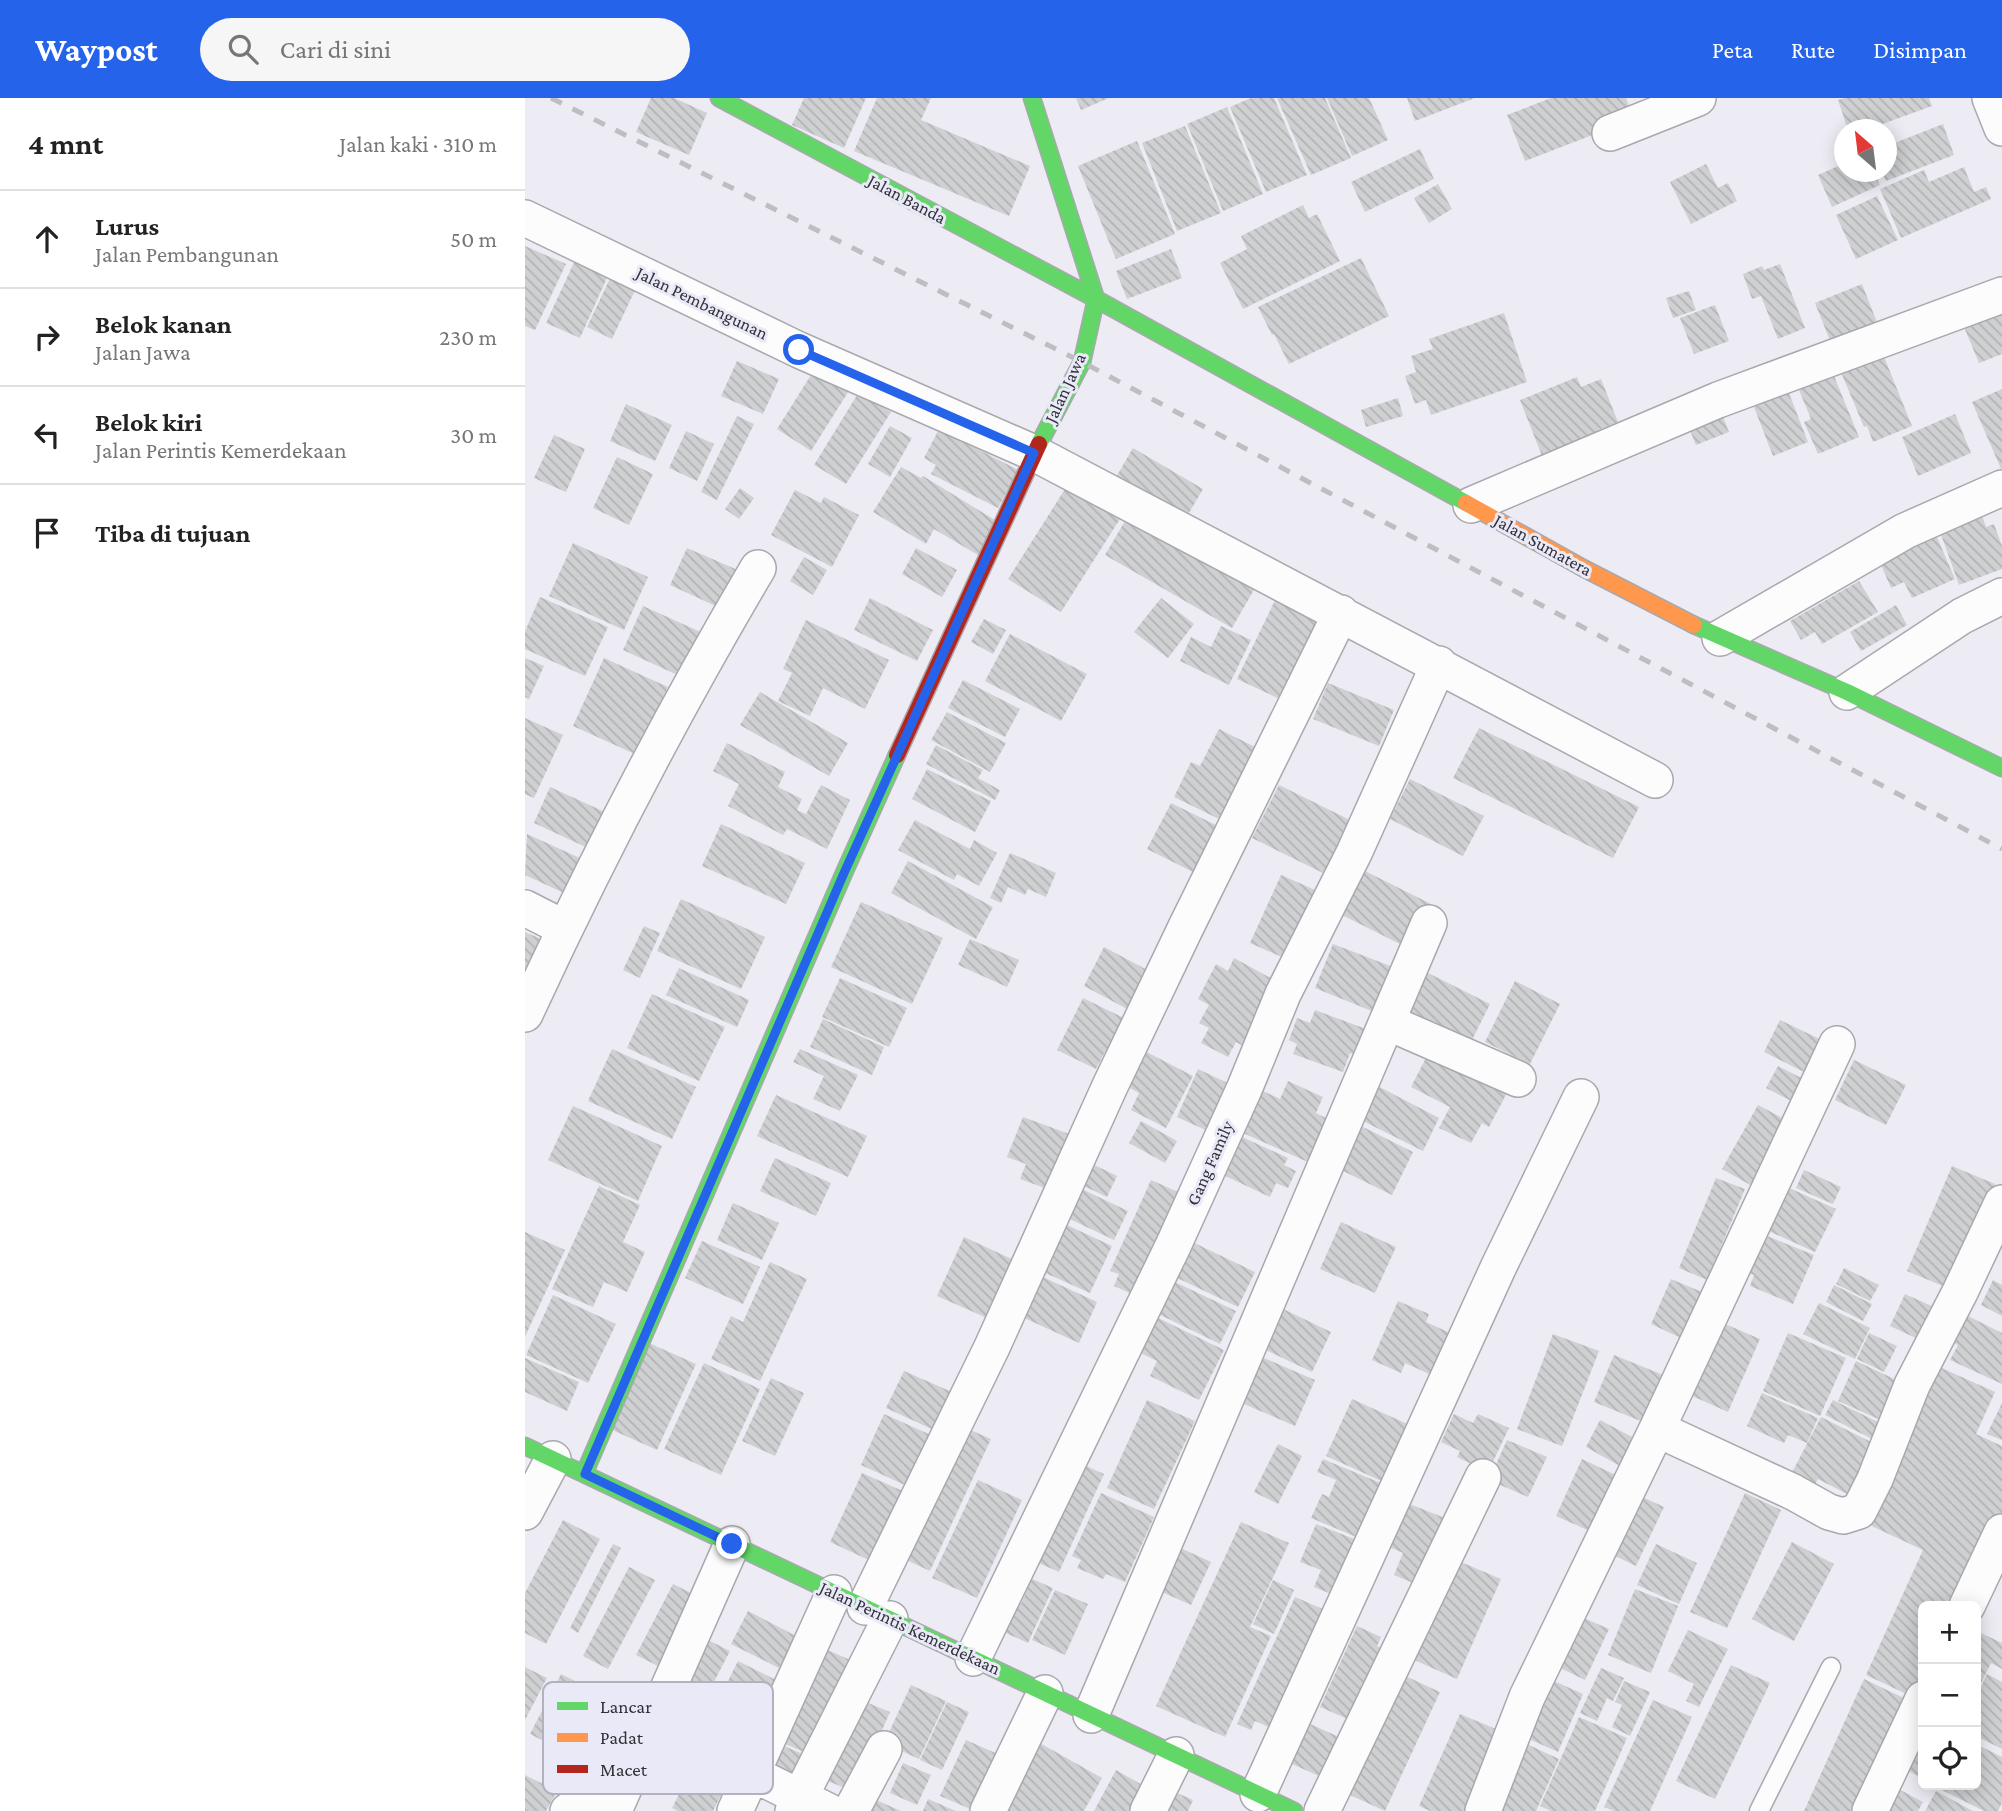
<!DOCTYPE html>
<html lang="id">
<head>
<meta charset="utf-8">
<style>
	body { margin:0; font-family:"Crimson Pro",serif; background:#f6f6f6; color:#222 }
	.controls { position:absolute; right:21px; bottom:21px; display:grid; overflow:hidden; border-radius:10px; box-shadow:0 4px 18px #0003 }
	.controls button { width:63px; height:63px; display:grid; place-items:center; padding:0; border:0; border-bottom:2px solid #e0e0e0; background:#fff; color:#222; font:35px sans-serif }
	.compass { position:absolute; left:1309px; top:21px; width:63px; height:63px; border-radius:50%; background:#fff; box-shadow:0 4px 18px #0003; rotate:332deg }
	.stop { position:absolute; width:21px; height:21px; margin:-16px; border:5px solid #2563eb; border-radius:50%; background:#fff }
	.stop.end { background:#2563eb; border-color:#fff; box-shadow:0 2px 7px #0008 }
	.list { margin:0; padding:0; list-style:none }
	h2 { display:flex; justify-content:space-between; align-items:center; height:91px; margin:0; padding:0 28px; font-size:30px }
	h2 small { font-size:23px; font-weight:400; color:#767676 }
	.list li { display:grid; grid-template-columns:46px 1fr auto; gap:21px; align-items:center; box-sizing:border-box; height:98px; padding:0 28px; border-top:2px solid #e0e0e0 }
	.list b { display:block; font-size:26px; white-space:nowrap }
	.list p { margin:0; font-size:23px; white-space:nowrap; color:#767676 }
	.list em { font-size:23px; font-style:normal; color:#767676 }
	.icon { flex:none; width:38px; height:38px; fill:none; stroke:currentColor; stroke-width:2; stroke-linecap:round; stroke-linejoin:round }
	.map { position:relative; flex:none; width:1477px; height:1713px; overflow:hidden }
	header { display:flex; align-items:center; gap:42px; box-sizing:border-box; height:98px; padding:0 35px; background:#2563eb; color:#fff }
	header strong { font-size:33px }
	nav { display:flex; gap:38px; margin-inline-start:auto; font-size:24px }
	.search { width:490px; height:63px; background:#f6f6f6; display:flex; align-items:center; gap:18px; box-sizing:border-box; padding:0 24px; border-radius:38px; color:#767676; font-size:26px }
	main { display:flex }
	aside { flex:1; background:#fff }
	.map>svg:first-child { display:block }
	.building { fill:url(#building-back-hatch) }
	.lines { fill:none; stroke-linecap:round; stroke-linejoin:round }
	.lane-casing { stroke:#a9a8ae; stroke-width:21 }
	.street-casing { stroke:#a9a8ae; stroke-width:38 }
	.fast-casing { stroke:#a9a8ae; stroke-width:19 }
	.slow-casing { stroke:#a9a8ae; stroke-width:19 }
	.jam-casing { stroke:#a9a8ae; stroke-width:19 }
	.lane { stroke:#fcfcfd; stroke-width:18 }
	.street { stroke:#fcfcfd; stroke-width:35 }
	.fast { stroke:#63d668; stroke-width:16 }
	.slow { stroke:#ff974d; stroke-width:16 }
	.jam { stroke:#b3261e; stroke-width:16 }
	.rail { stroke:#bebec0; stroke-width:5; stroke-dasharray:12 12; stroke-linecap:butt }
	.route { stroke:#2563eb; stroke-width:9 }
	.labels { text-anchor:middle; stroke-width:6; stroke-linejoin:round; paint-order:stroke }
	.street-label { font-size:18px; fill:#313137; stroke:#eae9f8 }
	.key { fill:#eae9f8; stroke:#b2b2be; stroke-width:2 }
	.key-label { font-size:19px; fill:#313137 }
</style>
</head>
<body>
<header>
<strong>Waypost</strong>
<div class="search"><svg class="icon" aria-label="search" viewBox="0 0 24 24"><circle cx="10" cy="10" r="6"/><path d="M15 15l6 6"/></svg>Cari di sini</div>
<nav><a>Peta</a><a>Rute</a><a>Disimpan</a></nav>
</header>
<main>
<aside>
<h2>4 mnt<small>Jalan kaki · 310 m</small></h2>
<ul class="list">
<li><svg class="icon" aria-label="ahead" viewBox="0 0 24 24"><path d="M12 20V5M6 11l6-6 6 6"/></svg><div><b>Lurus</b><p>Jalan Pembangunan</p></div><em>50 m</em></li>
<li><svg class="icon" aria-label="right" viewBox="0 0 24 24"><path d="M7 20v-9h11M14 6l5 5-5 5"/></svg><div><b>Belok kanan</b><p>Jalan Jawa</p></div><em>230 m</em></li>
<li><svg class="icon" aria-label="left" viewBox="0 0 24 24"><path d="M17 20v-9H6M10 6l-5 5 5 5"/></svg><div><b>Belok kiri</b><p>Jalan Perintis Kemerdekaan</p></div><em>30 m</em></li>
<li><svg class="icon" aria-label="arrive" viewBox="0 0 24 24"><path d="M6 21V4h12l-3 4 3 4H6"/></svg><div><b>Tiba di tujuan</b></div></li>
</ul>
</aside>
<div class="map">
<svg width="1477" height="1713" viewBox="0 0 1477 1713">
	<defs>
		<pattern id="building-back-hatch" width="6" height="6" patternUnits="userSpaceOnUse" patternTransform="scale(1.75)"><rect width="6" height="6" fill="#ced0d2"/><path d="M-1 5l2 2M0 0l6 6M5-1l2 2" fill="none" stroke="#b1b3b5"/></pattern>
	</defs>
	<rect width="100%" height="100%" fill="#edecf4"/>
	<path class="building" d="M126,0H149L182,15L164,57L111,34Z
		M279,0H341L319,50L267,27Z
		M352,0H406L396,22L505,68L484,118L329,53Z
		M551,0H584L556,12Z
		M726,0H749L782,77L741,94L705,9Z
		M752,0H800L826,60L786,77Z
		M802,0H844L863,42L827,58Z
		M882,0H950L890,23Z
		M1026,0H1101L1109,21L1000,63L982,17Z
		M1320,0H1404L1407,8L1341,32H1323L1313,2Z
		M702,9L738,96L698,113L662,26Z
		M1418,26L1429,57L1361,83L1357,74H1362V48Z
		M660,28L696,115L652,133L617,45Z
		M612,43L650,136L591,161L553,68Z
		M895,51L909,81L840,114L826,84Z
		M1320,65V74H1349L1355,87L1307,109L1293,77Z
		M1181,66L1193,90L1203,85L1212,103L1166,126L1145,84Z
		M1439,69L1449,94L1461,89L1466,101L1376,140L1355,91L1399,72L1404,84Z
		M913,86L927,111L904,125L889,100Z
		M1352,98L1373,142L1331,161L1311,117Z
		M778,107L784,120L792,116L815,163L718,211L695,165L722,151L716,138Z
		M0,148L41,166L10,232L0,228Z
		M646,151L657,180L602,201L591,173Z
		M52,158L85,173L55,240L21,225Z
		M836,160L864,218L764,266L749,236L747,237L733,209Z
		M1255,166L1280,230L1253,241L1236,198L1227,201L1218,176L1237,168L1239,172Z
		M88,174L113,186L87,241L62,229Z
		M1337,186L1355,232L1308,250L1290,205Z
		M1164,193L1171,212L1148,220L1141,200Z
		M1190,207L1204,243L1169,256L1155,220Z
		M1477,214V256L1454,265L1439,229Z
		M979,215L1002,284L906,317L901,302L890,306L880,278L891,274L886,258L908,251L904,241Z
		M1355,249L1387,328L1348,344L1342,328L1339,329L1313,267Z
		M212,263L254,281L238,316L196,298Z
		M291,269L325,291L286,353L252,331Z
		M1307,273L1334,339L1293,356L1279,324L1286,321L1272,287Z
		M1052,279L1056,289L1076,281L1093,324L1073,332L1079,346L1021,368L995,302Z
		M1260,285L1283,344L1248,358L1225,299Z
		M1477,291V373L1447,304Z
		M334,294L366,314L321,386L289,367Z
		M873,300L878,318L841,329L836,312Z
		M101,306L147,327L130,363L85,343Z
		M1194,309L1204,334L1171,347L1161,323Z
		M1430,316L1446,355L1393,378L1377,339Z
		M212,318L229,326L192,402L176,394Z
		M365,328L387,340L365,379L343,366Z
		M414,331L493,372L473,410L406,376L411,367L399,360Z
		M161,333L189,346L172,383L144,370Z
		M29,337L60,351L41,394L9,380Z
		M608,350L678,391L657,427L587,386Z
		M92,359L128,376L104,427L68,410Z
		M376,369L396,380L398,378L473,424L453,457L409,431L401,446L348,414Z
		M547,380L600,413L536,514L483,481Z
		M215,390L229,400L214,421L200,411Z
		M270,392L296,405L299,399L334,417L307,469L246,437Z
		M1453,406L1461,429L1469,426L1477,448V471L1434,487L1414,431Z
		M607,411L734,483L707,530L580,457Z
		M1411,437L1430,481L1387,500L1379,484L1366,490L1354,462Z
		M48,445L123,479L99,532L24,498Z
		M162,450L215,473L197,511L145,487Z
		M391,450L432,472L417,499L377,476Z
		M279,459L302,472L288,497L265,483Z
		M1334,483L1353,514L1297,546L1290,534L1276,542L1265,523Z
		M753,496L805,521L757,602L712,581Z
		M15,499L83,529L60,578L0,551V533Z
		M345,500L408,532L392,563L329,532Z
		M636,500L669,526L643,560L609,534Z
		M1371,507L1382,527L1336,553L1325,534Z
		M118,508L180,536L159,580L98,552Z
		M459,521L481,532L468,556L446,544Z
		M281,522L364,562L340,611L298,590L285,618L253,603L267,575L258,571Z
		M696,528L726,542L704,587L655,563L666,539L686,549Z
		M485,536L562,576L536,623L460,583Z
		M0,560L19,568L4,601L0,599Z
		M79,560L143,589L112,657L48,628Z
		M438,582L495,611L480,639L423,610Z
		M803,585L869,612L854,648L788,621Z
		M235,594L323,645L304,678L215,627Z
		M422,614L481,645L465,674L406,642Z
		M0,620L38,637L9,700L0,696Z
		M954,630L1114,709L1088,760L928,680Z
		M694,631L736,652L700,724L649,699L666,664L675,668Z
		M202,645L260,674L253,689L277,701L272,712L281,716L296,687L325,702L302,751L262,731L258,737L203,708L214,686L188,673Z
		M411,647L458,672L453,680L475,692L470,702L401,666Z
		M402,671L466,703L450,734L387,701Z
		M885,681L959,718L938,758L865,721Z
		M754,687L827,723L800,776L727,740Z
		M25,689L82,715L65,751L9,725Z
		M646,705L697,730L674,777L622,751Z
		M390,722L445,751L449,742L472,755L454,788L432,776L429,782L373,752Z
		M196,726L280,765L261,806L177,768Z
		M2,736L57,761L41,796L0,777Z
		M485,755L531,775L521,799L503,791L500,797L483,789L476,805L465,800Z
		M383,763L468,809L451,841L366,795Z
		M838,772L908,807L885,851L815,816Z
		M756,777L797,795L766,863L725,845Z
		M156,801L240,839L216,891L132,853Z
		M336,804L418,840L387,906L306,869Z
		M119,828L135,835L115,880L98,872Z
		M0,834L23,844L0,893Z
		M445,841L494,862L482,889L433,867Z
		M808,846L868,869L849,914L790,890Z
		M579,849L626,874L606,913L559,888Z
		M709,860L755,885L720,949L711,944L703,959L676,945L684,930L674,925L684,907L673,901L691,866L703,873Z
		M154,870L224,902L212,929L141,897Z
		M901,874L965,906L943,950L879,918Z
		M315,880L382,910L364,949L297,919Z
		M990,883L1035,906L1005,966L960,944Z
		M127,896L200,929L174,983L102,950Z
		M558,900L603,922L586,955L581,952L571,971L532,952Z
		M790,912L841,931L831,957L825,955L818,974L768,956L772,946L764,942L772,920L785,925Z
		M298,921L359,949L347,977L285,949Z
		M1255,922L1305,946L1289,979L1239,954Z
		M610,948L668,978L641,1030L606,1012L614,995L592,983Z
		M87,951L171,989L147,1041L63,1003Z
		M275,951L333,977L315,1013L288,1001L299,978L268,964Z
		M904,954L983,993L964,1029L957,1025L946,1045L914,1030L925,1009L886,989Z
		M1329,962L1381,987L1361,1027L1310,1002Z
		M1253,968L1290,987L1278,1009L1241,990Z
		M673,971L709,988L687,1035L652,1019Z
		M763,983L798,999L791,1015L805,1022L785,1065L707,1030L727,988L755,1001Z
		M843,983L914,1020L898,1053L826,1017Z
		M251,997L342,1038L323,1079L232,1038Z
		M1233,1007L1272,1028L1236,1093L1197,1071Z
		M48,1008L137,1048L113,1103L23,1062Z
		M498,1019L547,1037L531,1077L526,1075L520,1090L495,1081L501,1066L482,1059Z
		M616,1023L652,1043L640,1065L604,1045Z
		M834,1027L888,1054L867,1097L812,1070Z
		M715,1038L763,1060L759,1067L771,1073L763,1090L751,1085L745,1099L696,1076Z
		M250,1060L306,1085L291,1118L235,1093Z
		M557,1061L592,1078L582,1099L546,1082Z
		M1427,1068L1470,1086L1425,1191L1382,1173Z
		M1279,1072L1316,1089L1308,1106L1271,1090Z
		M1191,1080L1220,1091L1182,1182L1154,1170Z
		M626,1082L660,1097L614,1199L589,1188L594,1176L585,1173Z
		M544,1085L603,1113L589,1142L530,1114Z
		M1253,1085L1311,1111L1290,1154L1237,1130Z
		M74,1088L115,1107L98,1144L120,1154L102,1194L79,1184L68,1209L27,1191Z
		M208,1105L254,1125L237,1162L192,1142Z
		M529,1121L587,1148L565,1195L507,1169Z
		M816,1124L871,1149L850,1195L795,1171Z
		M1227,1132L1289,1157L1268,1206L1225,1188L1229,1177L1211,1170Z
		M0,1134L40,1152L0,1239Z
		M439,1139L489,1162L462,1220L412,1198Z
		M661,1141L730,1174L713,1209L644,1176Z
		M177,1143L235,1169L218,1206L160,1180Z
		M245,1164L282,1181L235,1283L186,1261L206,1218L218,1224Z
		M1319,1170L1354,1187L1345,1203L1311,1186Z
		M507,1174L572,1204L554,1245L488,1215Z
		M635,1177L711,1213L695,1246L619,1209Z
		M1146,1181L1177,1194L1156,1240L1126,1226Z
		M1468,1182L1477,1187V1218L1456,1207Z
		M1309,1187L1347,1206L1338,1223L1301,1204Z
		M1380,1196L1411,1210L1395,1242L1365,1228Z
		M28,1197L91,1226L63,1285L1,1257Z
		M873,1203L904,1216L901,1224L932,1238L913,1280L880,1265L876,1275L847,1262Z
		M1294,1205L1345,1230L1330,1261L1278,1236Z
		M750,1207L806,1234L787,1274L730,1247Z
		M1439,1216L1477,1235V1286L1425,1262L1433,1247L1426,1244Z
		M627,1217L699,1252L674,1302L625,1278L632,1263L609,1252Z
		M1186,1220L1235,1241L1203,1314L1154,1292Z
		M1263,1235L1321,1260L1295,1318L1238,1293Z
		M1344,1235L1372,1248L1359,1274L1332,1261Z
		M1028,1236L1074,1253L1037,1348L992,1331Z
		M124,1245L171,1266L132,1352L85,1331Z
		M732,1257L790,1282L770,1328L712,1303Z
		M1089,1257L1143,1279L1123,1326L1069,1304Z
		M0,1260L54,1284L42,1313L0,1294Z
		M1331,1263L1380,1286L1362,1325L1313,1303Z
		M179,1265L235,1291L196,1377L139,1351Z
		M1410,1267L1470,1294L1451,1336L1477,1348V1417L1435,1508H1398V1587L1392,1601L1341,1577L1398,1452L1338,1424Z
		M379,1273L427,1294L409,1332L361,1310Z
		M246,1280L279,1295L250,1358L217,1343Z
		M1237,1295L1293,1320L1282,1345L1263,1337L1259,1345L1222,1328Z
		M827,1301L889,1329L863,1386L801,1358Z
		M622,1302L670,1323L629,1411L582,1390Z
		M1308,1302L1357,1326L1349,1342L1300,1317Z
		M1477,1305V1342L1462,1336Z
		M359,1316L406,1337L382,1388L336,1367Z
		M929,1316L948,1325L953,1316L984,1330L963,1374L932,1359L935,1353L916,1344Z
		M1296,1319L1354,1348L1328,1399L1293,1381L1286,1394L1263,1382Z
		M1075,1322L1111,1341L1095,1368L1061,1349Z
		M434,1327L466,1341L405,1473L373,1458Z
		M982,1342L1022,1359L1003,1399L964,1382Z
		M753,1346L777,1358L753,1406L729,1394Z
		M798,1361L858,1386L836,1441L786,1420L797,1396L804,1399L811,1382L792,1374Z
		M1057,1361L1095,1379L1069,1435L1031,1418Z
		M552,1364L579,1376L534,1474L507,1462Z
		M337,1375L380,1394L348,1464L305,1444Z
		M453,1382L497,1402L452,1500L407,1480Z
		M1104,1393L1139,1409L1111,1468L1076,1451Z
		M576,1395L629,1419L600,1484L581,1476L578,1481L552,1470L556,1462L547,1458Z
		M1220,1395L1256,1412L1202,1530L1165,1514Z
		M872,1401L930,1424L902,1491L869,1477L878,1455L853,1444Z
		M38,1422L75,1441L21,1546L0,1535V1495Z
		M716,1424L764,1445L725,1529L746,1538L700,1639L631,1608Z
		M791,1426L837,1444L814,1499L789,1489L796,1472L775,1464Z
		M1267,1444L1309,1466L1269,1543L1227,1521Z
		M88,1446L96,1450L53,1535L45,1530Z
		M1131,1446L1172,1465L1154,1506L1112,1487Z
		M649,1447L686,1464L666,1507L628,1490Z
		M931,1462L976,1481L932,1581L887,1561Z
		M104,1469L130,1482L83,1571L58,1558Z
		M507,1481L528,1490L503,1545L472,1531L486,1501L496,1506Z
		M748,1482L769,1492L749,1536L728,1526Z
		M148,1486L176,1500L139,1571L111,1557Z
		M1110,1491L1153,1508L1126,1575L1083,1557Z
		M530,1492L563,1506L540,1557L507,1542Z
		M770,1499L800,1512L746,1630L730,1623L726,1632L712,1626Z
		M223,1513L271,1538L254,1570L206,1546Z
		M1052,1517L1084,1531L1060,1582L1029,1567Z
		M832,1528L856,1539L852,1548L868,1555L832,1625L795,1609Z
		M1163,1532L1203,1551L1174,1609L1161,1603L1169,1586L1143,1573Z
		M1456,1535L1477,1545V1571L1466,1565L1456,1585L1451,1583V1546Z
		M175,1538L205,1553L177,1607L147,1592Z
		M291,1547L330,1564L288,1658L249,1641Z
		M213,1563L251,1582L226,1631L188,1613Z
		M1206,1567L1245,1585L1190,1701L1151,1683Z
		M0,1569L22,1580L0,1622Z
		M1076,1570L1099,1580L1088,1603L1082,1600L1072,1623L1055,1615Z
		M36,1576L85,1601L54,1661L5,1636Z
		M876,1576L915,1594L860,1713L814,1692Z
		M1462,1576L1477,1584V1651L1451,1638V1599Z
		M1020,1579L1058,1596L1033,1654L995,1637Z
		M1339,1581L1383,1602L1333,1713H1279Z
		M1099,1583L1125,1594L1105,1638L1087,1629L1097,1607L1090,1604Z
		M386,1587L421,1603L394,1661L359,1645Z
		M336,1602L365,1614L330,1694L300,1682Z
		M1128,1602L1167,1619L1125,1713H1089L1079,1709Z
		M422,1604L444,1614L417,1672L395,1662Z
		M1398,1615V1681L1371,1666Z
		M935,1616L978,1634L943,1713H905L894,1708Z
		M1054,1619L1102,1640L1070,1713H1026L1015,1708Z
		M774,1621L823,1643L805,1683L756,1661Z
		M441,1642L477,1658L450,1713L415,1698Z
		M995,1643L1034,1661L1011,1713H964Z
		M513,1644L577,1680L559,1713H474Z
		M1451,1646L1477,1659V1705L1473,1713H1459L1407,1687H1451Z
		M259,1648L287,1660L276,1685L248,1673Z
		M378,1665L406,1677L392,1707L365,1695Z
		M166,1672L200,1689L188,1713H153L147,1710Z
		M591,1672L628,1693L617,1713H569Z
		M0,1677L32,1693L21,1713H0Z
		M1366,1687L1398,1704L1393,1713H1352Z
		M643,1691L668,1702L663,1713H633Z
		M1411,1693L1448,1713H1400Z
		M349,1701L376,1713H344Z
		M403,1701L431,1713H398Z"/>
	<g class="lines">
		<g class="lane-casing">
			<path id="lane" d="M1234,1713L1306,1569"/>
		</g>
		<g class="street-casing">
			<path id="street" d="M1465,0L1477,30
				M1085,35L1173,0
				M0,120L274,252L509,355L1130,682
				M946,407L1193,302L1477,197
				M1195,540L1380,433L1477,390
				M1322,594L1437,518L1477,498
				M0,810L39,830
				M0,916C70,764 148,614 233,470
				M862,924L993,981
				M1132,1331L1268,1394L1304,1414L1318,1418L1334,1413L1350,1381L1387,1287L1435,1194L1477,1105
				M0,1414L28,1361
				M1442,1508L1477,1434
				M340,1509L467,1249L585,988L661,829L816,515
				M448,1560L648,1148L720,989L758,896L829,755L914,566
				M566,1617L904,825
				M226,1675L303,1713
				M733,1696L973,1170L1056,999
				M43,1713L52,1707L75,1713
				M85,1713L92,1706L207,1446
				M210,1713L309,1495
				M268,1713L365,1521
				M326,1713L359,1651
				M463,1713L520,1595
				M623,1713L651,1657
				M797,1713L958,1379
				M958,1713L1002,1599L1132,1331L1312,946
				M1345,1713L1398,1601"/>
		</g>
		<g class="fast-casing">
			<path id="fast" d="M194,0L571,201L941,405
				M507,0L571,201L557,264L514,346
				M1169,527L1322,594L1477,670
				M0,1348L769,1713
				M59,1376L319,775L372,657"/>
		</g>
		<g class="slow-casing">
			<path id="slow" d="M941,405L1058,470L1169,527"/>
		</g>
		<g class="jam-casing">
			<path id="jam" d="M372,657L514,346"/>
		</g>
		<use href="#lane" class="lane"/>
		<use href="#street" class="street"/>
		<use href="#fast" class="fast"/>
		<use href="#slow" class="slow"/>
		<use href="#jam" class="jam"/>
		<path class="rail" d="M26,0L557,264L1477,751"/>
	</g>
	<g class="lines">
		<path class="route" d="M207,1446L60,1376L319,775L509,355L274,252"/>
	</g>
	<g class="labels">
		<g class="street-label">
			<text transform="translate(382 101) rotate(28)" y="6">Jalan Banda</text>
			<text transform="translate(177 205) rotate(26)" y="6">Jalan Pembangunan</text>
			<text transform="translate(540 290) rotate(-65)" y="6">Jalan Jawa</text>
			<text transform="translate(1018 447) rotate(29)" y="6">Jalan Sumatera</text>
			<text transform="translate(685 1065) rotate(-66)" y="6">Gang Family</text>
			<text transform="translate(385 1530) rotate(25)" y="6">Jalan Perintis Kemerdekaan</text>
		</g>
	</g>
	<rect x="18" y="1584" width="230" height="112" rx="10" class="key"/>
	<rect x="32" y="1604" width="31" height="8" fill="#63d668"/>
	<rect x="32" y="1635" width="31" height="9" fill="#ff974d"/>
	<rect x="32" y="1667" width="31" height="8" fill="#b3261e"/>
	<g class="key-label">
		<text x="75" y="1615">Lancar</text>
		<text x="75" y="1646">Padat</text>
		<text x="75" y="1678">Macet</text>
	</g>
</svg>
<div class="controls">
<button>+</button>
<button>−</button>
<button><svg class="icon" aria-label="locate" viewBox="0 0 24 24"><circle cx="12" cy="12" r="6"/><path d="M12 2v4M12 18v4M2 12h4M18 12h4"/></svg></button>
</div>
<svg class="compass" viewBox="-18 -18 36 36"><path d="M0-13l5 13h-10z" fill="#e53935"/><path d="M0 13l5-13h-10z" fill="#767676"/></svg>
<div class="stop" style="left:274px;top:252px"></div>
<div class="stop end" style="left:207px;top:1446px"></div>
</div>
</main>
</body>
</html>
